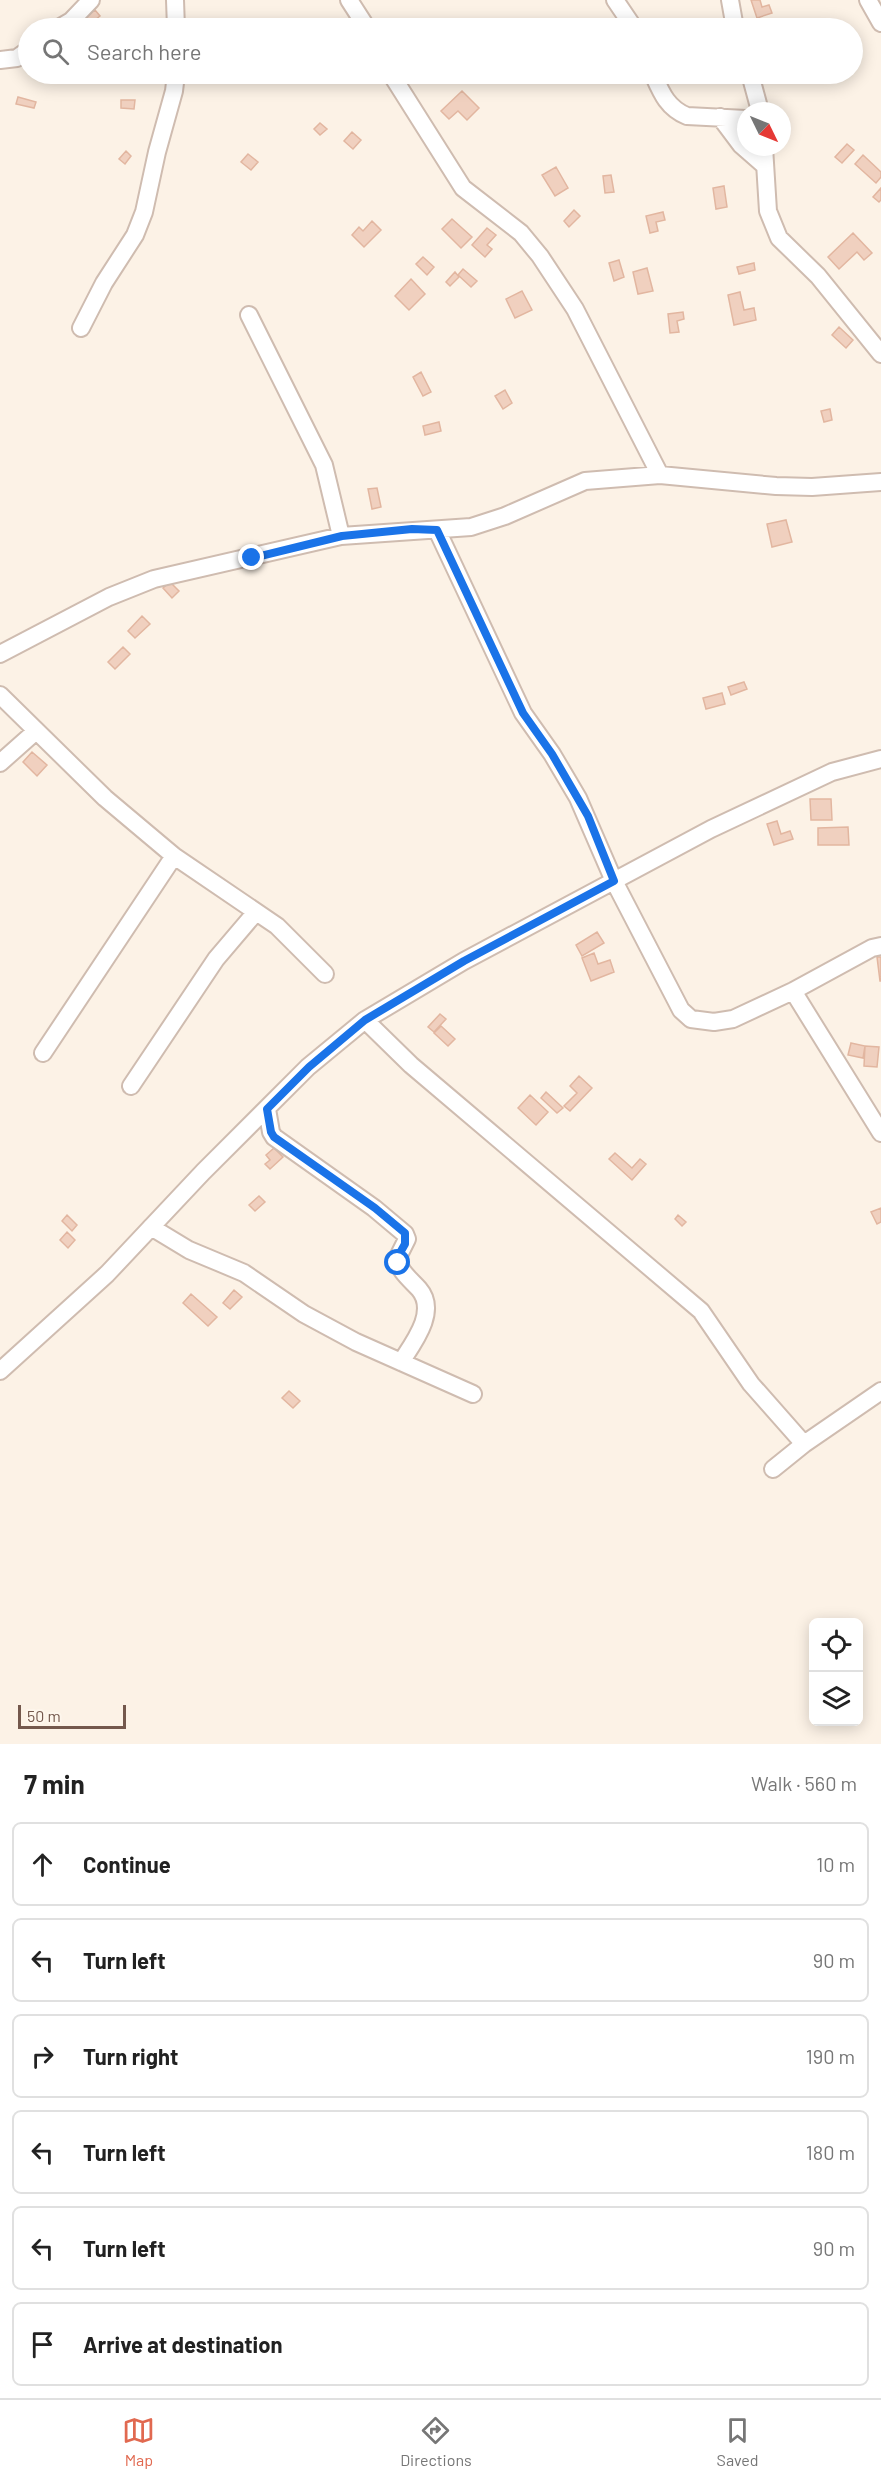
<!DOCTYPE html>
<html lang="en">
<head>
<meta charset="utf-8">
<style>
	body { margin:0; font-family:Barlow,sans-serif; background:#f6f6f6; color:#222 }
	.controls { position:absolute; right:18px; bottom:18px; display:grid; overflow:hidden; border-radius:9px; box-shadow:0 3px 15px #0003 }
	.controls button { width:54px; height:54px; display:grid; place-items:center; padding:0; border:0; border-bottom:2px solid #e0e0e0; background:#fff; color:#222; font:30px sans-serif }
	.compass { position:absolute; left:737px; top:102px; width:54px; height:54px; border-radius:50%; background:#fff; box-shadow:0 3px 15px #0003; rotate:133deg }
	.scale { position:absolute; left:18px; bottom:15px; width:108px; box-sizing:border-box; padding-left:6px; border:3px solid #74584c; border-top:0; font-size:16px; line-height:21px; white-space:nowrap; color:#74584c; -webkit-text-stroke:4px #fef6ec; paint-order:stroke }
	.stop { position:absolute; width:18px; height:18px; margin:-14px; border:4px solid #1a73e8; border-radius:50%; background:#fff }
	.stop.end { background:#1a73e8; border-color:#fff; box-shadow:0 2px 6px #0008 }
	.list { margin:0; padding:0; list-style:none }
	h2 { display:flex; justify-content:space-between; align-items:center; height:78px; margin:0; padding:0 24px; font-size:26px }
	h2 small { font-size:20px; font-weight:400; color:#767676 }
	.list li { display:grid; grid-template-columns:39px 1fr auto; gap:18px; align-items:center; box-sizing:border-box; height:84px; margin:0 12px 12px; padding:0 12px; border:2px solid #e0e0e0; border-radius:9px }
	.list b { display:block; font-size:22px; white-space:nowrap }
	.list em { font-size:20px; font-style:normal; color:#767676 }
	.icon { flex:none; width:33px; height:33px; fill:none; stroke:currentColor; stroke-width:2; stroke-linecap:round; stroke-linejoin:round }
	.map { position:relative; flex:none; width:881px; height:1744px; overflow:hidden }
	.search { position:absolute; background:#fff; box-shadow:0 3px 15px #0003; left:18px; right:18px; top:18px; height:66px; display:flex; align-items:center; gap:15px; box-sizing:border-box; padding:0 21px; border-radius:33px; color:#767676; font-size:22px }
	.sheet { height:654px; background:#fff }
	nav { display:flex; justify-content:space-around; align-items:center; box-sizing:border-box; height:84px; border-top:2px solid #e0e0e0; background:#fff; font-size:16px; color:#767676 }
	nav a { display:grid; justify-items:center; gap:3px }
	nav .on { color:#e16950 }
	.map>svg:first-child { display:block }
	.building { fill:#f0d0bf; stroke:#e2b6a0; stroke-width:1.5 }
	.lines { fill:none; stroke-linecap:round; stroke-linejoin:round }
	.minor-casing { stroke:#cfbcb0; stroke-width:20 }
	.minor { stroke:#fff; stroke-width:16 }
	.route { stroke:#1a73e8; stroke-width:8 }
</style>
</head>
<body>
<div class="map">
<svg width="881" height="1744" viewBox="0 0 881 1744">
	<rect width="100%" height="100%" fill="#fcf2e6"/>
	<path class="building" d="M751,0H760L762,7L769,5L772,13L757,18Z
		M95,10L100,16L85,28L80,22Z
		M462,91L479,108L467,120L458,111L449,119L441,111Z
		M18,97L36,102L34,108L16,104Z
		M121,100H135L134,109L121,108Z
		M320,123L327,129L320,135L314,129Z
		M352,132L361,140L353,149L344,141Z
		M847,144L854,150L842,163L835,157Z
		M126,151L131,156L125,164L119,159Z
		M248,154L258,162L251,170L241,162Z
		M863,155L881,172V177L876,183L855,164Z
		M556,167L568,188L555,196L542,175Z
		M611,175L614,192L605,193L603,176Z
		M724,186L727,207L716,209L713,188Z
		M881,188V200L879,202L873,197Z
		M574,210L580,216L569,227L564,221Z
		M663,212L665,220L656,222L658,231L650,233L646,216Z
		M452,219L472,237L461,248L442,229Z
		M372,221L381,230L364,247L352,235L359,227L363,231Z
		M487,228L496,235L487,245L492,249L485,257L472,245Z
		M853,233L872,253L864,260L857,252L839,269L828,257Z
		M423,257L434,267L427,275L416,264Z
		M619,260L624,277L614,281L609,263Z
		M754,263L755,270L739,274L737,267Z
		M647,268L653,291L638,294L633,272Z
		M463,269L477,281L471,287L458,275Z
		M455,272L459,277L450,286L446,282Z
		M411,279L425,294L409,310L395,296Z
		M522,291L532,310L515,318L506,299Z
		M740,292L744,310L754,308L756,320L734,325L728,295Z
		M683,312L684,319L677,321L679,332L670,333L668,314Z
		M839,327L853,340L846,348L832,335Z
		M421,372L431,392L423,396L413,377Z
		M505,390L512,403L503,409L495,396Z
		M830,409L832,420L824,422L821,411Z
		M439,422L441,431L425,435L423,426Z
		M377,488L381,507L372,509L368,489Z
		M786,520L792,542L772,547L767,524Z
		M170,582L179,591L172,598L163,588Z
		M142,616L150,624L135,638L128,631Z
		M123,647L130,654L115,669L108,662Z
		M744,682L747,689L731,695L728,687Z
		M722,693L725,704L706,709L703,698Z
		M32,752L47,765L37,776L23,762Z
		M810,799H831L832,820H811Z
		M777,821L781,834L790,831L793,839L774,845L767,824Z
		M848,827L849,845H818V828Z
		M597,932L604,943L582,956L576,945Z
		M594,953L598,964L610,960L614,972L591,981L582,958Z
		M877,957H881V981H880Z
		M440,1014L446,1019L434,1032L428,1027Z
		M441,1026L455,1039L448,1046L434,1033Z
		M851,1043L865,1046L863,1058L848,1055Z
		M865,1046L879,1047L877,1067L864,1066Z
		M579,1076L592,1088L570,1111L564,1106L577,1093L570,1086Z
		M546,1092L563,1108L557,1113L541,1098Z
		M530,1095L548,1112L536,1125L518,1108Z
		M274,1148L283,1157L270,1169L265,1164L270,1160L266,1155Z
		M615,1153L632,1168L640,1159L646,1164L632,1180L609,1159Z
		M259,1196L265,1202L255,1211L249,1205Z
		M881,1208V1222L877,1224L871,1212Z
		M67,1215L77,1225L72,1231L62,1221Z
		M678,1215L686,1222L682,1226L675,1219Z
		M67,1232L75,1240L68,1248L60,1240Z
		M234,1290L242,1297L230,1309L223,1303Z
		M191,1294L217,1317L208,1326L183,1303Z
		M289,1391L300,1401L293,1408L282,1398Z"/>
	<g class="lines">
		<g class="minor-casing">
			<path id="minor" d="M175,0L176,28
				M349,0L367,28
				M615,0L634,28
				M730,0L735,28
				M868,0L881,23
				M59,28L71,21L91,0
				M0,60L17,58L28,50
				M391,74L463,188L521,233L540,256L575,309L660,475
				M653,74C661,92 667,108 687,116L746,119
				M750,74L760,111
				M720,117L741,145L765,166
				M764,147L768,211L779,238L818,276L881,354
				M249,315L324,465L341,536
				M81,328L104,283L135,235L144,212L157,152L174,91L176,74
				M437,530L523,713L552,754L578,798L614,881L681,1010L691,1019L714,1022L733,1019L793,991L872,948L881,946
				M0,654L109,597L154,579L341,536L471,527L505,516L585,481L660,475L776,486L812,487L881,482
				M0,695L105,798L174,856L277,926L325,974
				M0,763L36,731
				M793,991L881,1133
				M365,1020L411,1065L701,1311L751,1384L804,1444
				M43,1053L174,856
				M131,1086L216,959L256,912
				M267,1109L271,1132L274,1137L374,1208L405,1234L407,1239L397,1259C400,1272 410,1279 419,1289C438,1311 414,1342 401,1362
				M151,1227L189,1250L244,1273L304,1314L356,1342L473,1394
				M0,1371L107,1274L203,1172L308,1067L365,1020L464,961L711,829L832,772L881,759
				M773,1469L804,1444L881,1391"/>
		</g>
		<use href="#minor" class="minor"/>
	</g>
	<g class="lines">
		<path class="route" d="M252,558L342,536L412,529L437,530L523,713L552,754L588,816L614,881L464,961L365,1020L309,1067L267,1109L271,1132L274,1137L375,1208L405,1233V1244L397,1258L398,1263"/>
	</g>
</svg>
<div class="controls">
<button><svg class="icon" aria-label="locate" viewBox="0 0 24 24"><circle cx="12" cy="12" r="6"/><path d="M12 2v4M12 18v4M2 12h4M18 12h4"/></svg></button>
<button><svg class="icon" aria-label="layers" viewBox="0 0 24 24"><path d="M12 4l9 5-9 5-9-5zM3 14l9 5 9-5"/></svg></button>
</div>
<svg class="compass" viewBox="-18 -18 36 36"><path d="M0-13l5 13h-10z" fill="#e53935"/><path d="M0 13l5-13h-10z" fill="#767676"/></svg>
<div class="scale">50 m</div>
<div class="stop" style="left:398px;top:1263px"></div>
<div class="stop end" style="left:252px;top:558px"></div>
<div class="search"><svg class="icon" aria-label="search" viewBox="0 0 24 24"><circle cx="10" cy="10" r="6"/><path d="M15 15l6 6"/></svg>Search here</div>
</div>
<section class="sheet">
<h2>7 min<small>Walk · 560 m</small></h2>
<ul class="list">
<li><svg class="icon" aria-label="ahead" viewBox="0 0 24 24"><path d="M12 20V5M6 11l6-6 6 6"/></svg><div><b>Continue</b></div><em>10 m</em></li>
<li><svg class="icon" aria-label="left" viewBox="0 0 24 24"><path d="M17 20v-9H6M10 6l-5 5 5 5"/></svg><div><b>Turn left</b></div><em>90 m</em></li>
<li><svg class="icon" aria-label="right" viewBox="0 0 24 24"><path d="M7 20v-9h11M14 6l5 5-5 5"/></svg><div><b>Turn right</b></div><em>190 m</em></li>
<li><svg class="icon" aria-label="left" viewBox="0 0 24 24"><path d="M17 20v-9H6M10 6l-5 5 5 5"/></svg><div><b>Turn left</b></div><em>180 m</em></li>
<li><svg class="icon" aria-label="left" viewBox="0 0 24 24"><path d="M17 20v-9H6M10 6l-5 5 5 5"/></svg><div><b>Turn left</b></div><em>90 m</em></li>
<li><svg class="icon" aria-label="arrive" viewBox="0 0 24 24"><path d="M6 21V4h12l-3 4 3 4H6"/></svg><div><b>Arrive at destination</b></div></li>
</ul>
</section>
<nav>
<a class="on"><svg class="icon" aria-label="map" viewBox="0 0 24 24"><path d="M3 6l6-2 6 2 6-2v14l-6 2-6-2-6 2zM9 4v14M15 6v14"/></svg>Map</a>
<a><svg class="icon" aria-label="directions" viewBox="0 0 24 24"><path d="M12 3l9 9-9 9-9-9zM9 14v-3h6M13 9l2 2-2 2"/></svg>Directions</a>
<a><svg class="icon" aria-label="saved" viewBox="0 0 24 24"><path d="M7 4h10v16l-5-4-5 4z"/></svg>Saved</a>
</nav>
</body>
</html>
